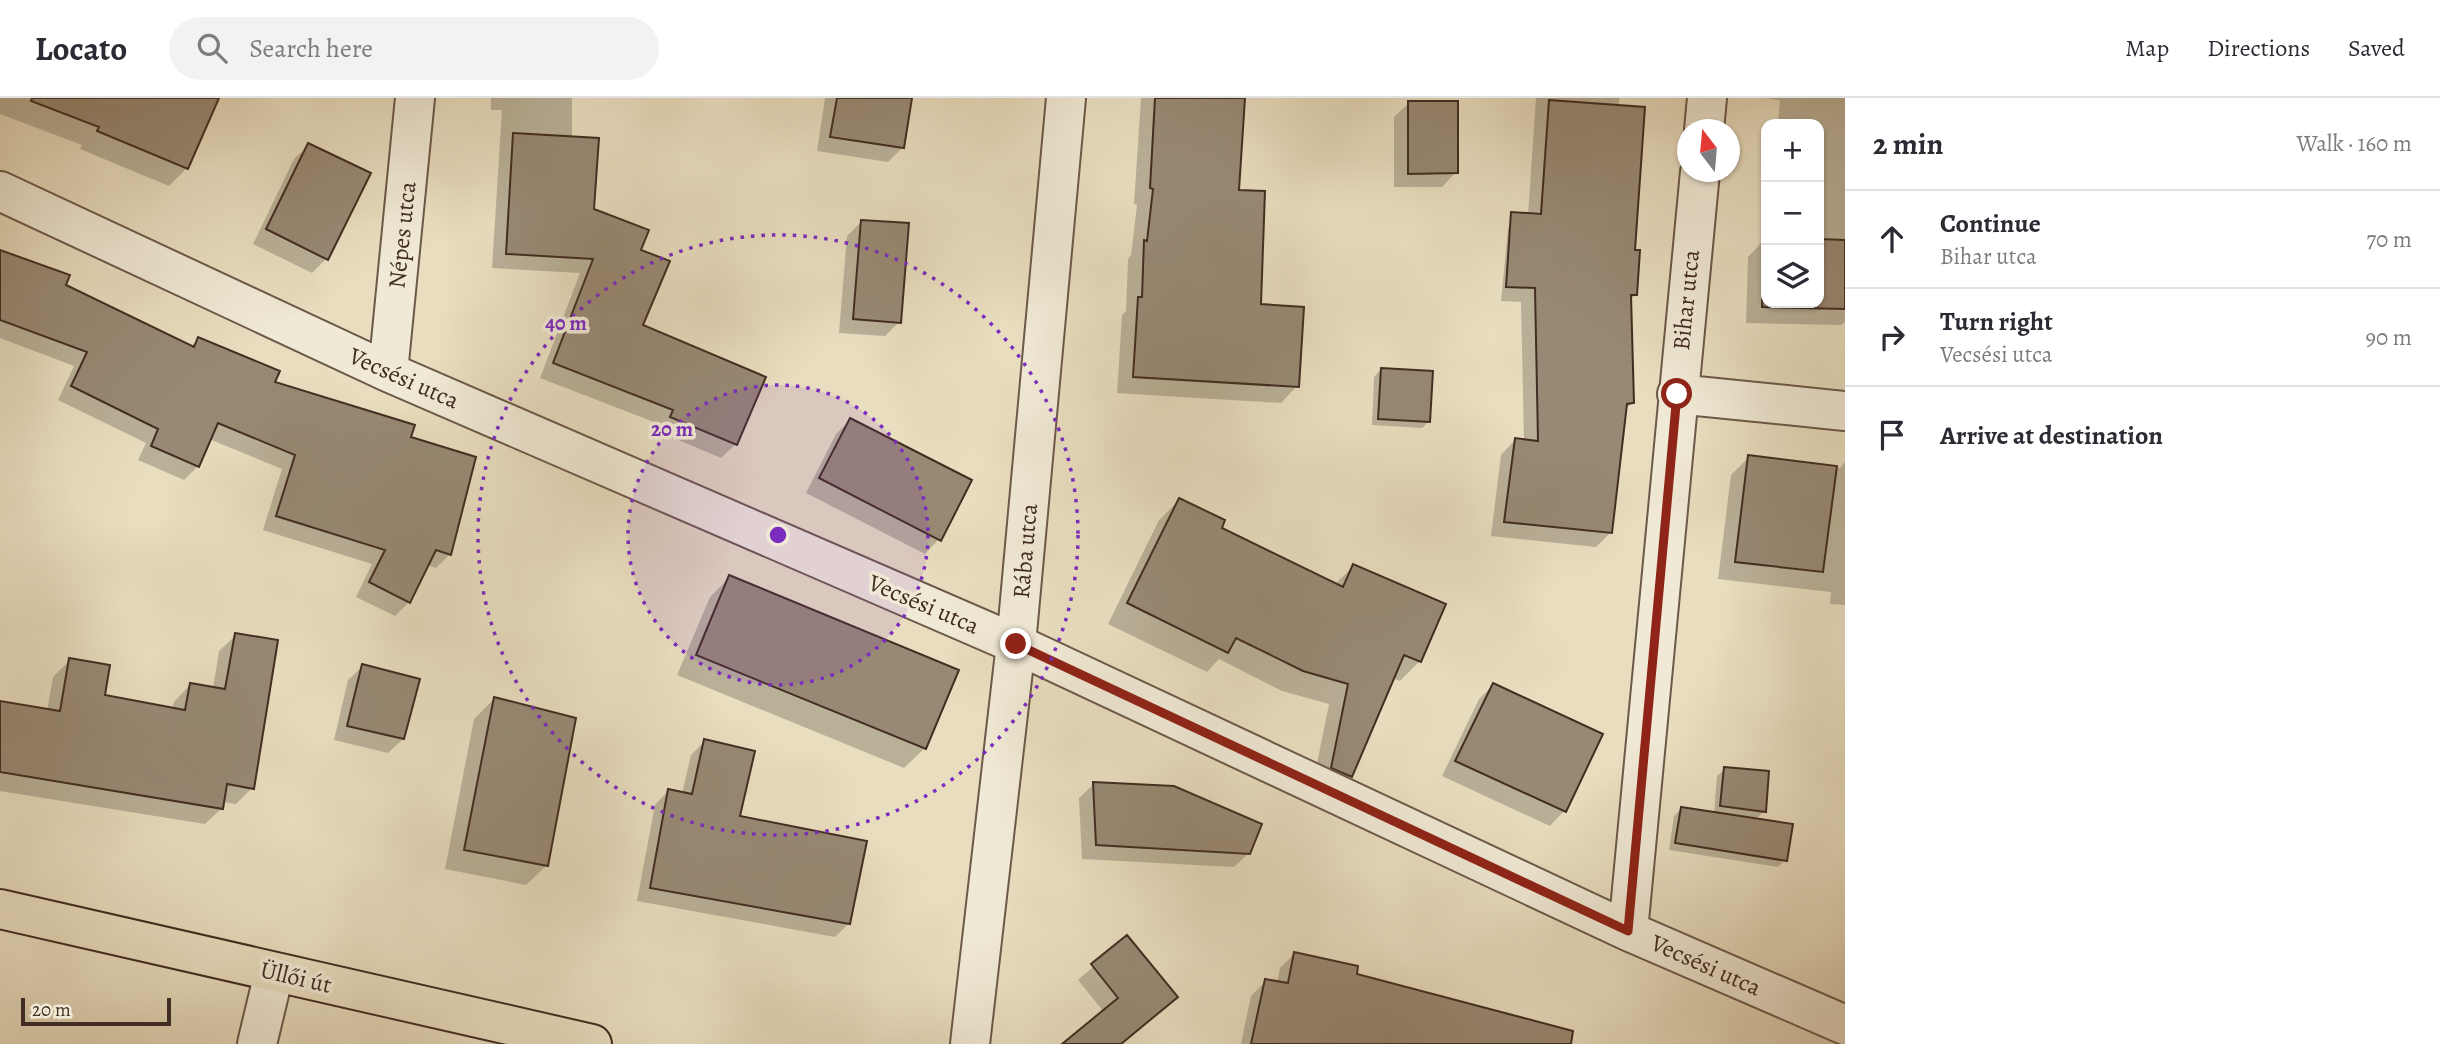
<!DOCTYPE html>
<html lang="en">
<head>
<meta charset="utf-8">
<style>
	body { margin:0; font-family:Alegreya,serif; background:#f2f2f3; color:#2b2b33 }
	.controls { position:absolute; right:21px; top:21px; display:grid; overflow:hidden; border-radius:14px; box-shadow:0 2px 5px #0004 }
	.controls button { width:63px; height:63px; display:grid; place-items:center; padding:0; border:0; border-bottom:2px solid #e1e1e2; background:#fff; color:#2b2b33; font:35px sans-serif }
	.compass { position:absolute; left:1677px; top:21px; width:63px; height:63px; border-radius:50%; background:#fff; box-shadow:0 2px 5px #0004; rotate:344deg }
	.scale { position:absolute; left:21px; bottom:18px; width:150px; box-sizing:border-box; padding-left:7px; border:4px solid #422d22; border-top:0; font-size:19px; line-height:24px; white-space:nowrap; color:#422d22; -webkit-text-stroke:5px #f0e9d5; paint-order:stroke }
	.stop { position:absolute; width:21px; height:21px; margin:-16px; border:5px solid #8f2418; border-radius:50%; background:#fff }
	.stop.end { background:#8f2418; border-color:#fff; box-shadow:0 2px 7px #0008 }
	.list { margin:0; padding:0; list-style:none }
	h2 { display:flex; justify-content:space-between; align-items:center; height:91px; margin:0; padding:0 28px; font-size:30px }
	h2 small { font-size:23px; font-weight:400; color:#7c7c81 }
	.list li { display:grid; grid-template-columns:46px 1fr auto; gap:21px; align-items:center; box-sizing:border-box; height:98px; padding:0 28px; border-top:2px solid #e1e1e2 }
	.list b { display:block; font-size:26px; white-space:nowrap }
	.list p { margin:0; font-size:23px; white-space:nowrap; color:#7c7c81 }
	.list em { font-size:23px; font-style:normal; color:#7c7c81 }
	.icon { flex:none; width:38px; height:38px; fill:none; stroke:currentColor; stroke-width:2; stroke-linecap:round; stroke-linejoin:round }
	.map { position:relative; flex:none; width:1845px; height:946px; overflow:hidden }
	header { display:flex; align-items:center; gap:42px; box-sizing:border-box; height:98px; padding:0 35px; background:#fff; border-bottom:2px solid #e1e1e2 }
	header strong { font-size:33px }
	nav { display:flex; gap:38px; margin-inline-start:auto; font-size:24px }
	.search { width:490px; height:63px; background:#f2f2f3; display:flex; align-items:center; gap:18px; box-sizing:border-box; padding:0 24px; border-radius:38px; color:#7c7c81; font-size:26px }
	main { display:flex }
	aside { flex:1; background:#fff }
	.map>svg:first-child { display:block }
	.shadow { fill:#0003 }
	.building { fill:#988974; stroke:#422d22; stroke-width:2 }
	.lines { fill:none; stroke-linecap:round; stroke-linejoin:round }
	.minor-casing { stroke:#6c5949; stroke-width:42 }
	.major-casing { stroke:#422d22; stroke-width:42 }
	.minor { stroke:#f0e9d5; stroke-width:38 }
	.major { stroke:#e8ddbf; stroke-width:38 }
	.route { stroke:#8f2418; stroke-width:9 }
	.ring { fill:none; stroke:#7b2cbf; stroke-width:3.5; stroke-dasharray:3.5 7 }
	.labels { text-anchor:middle; stroke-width:7; stroke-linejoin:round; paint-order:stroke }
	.street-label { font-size:24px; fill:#422d22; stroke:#f0e9d5 }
	.centre { fill:#7b2cbf; stroke:#f0e9d5; stroke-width:3.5 }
	.ring-label { font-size:21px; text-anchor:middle; font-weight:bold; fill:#7b2cbf; stroke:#f0e9d5; stroke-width:7; stroke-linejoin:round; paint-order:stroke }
</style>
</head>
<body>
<header>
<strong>Locato</strong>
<div class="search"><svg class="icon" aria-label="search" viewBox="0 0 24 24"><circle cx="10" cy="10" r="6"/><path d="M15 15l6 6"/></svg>Search here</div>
<nav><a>Map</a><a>Directions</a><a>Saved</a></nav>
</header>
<main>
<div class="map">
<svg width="1845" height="946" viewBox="0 0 1845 946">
	<rect width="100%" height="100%" fill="#e8ddbf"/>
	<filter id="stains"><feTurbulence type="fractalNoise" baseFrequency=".00286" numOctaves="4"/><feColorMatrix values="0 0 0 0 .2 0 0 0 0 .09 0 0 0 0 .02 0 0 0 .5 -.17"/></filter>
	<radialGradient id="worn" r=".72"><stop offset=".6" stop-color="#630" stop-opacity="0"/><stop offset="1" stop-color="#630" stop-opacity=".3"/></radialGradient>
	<path class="shadow" d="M0,0H198L187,70L169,88L80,51L82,47L0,16Z
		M491,0H572V40L593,112L639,153L641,228L736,346L721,360L657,333L659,326L540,280L580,175L492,170L502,12H491Z
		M825,0H910L902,50L888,64L817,53Z
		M1141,0H1244L1237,94L1260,208L1297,288L1281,305L1117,295L1122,217L1126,213L1128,161L1131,157L1137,107L1134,106Z
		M1536,0H1619L1636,196L1630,202L1632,305L1624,312L1610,435L1596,449L1491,438L1501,357L1515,342L1524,343L1521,204L1501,203L1508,131L1522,117H1528Z
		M1845,0V224L1841,227L1746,225L1748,159L1765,141L1766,205H1819V26H1778L1780,2L1764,0Z
		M1409,5L1456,74L1442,89H1394V19Z
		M309,47L326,161L312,175L253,146L294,61Z
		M862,123L899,224L885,238L839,235L847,138Z
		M0,154L190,249L199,241L273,285L409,340L450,456L436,470L427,467L409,504L395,518L356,499L372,466L263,432L282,371L209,341L198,368L184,382L138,362L146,345L58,302L74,268L0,240Z
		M1381,271L1429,323L1422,330L1372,327L1374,279Z
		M850,322L939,441L925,456L806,395L836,336Z
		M1749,359L1840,370L1845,364V507L1830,506L1831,494L1718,481L1731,377Z
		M1179,402L1219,430L1334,487L1353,469L1420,563L1400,583L1392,580L1350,678L1330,698L1312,690L1329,606L1282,593L1219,561L1207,574L1108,526L1159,422Z
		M730,479L925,650L904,670L677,577L710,499Z
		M236,537L252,690L236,706L222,704V710L205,726L0,693V605L47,613L53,579L70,562L103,599L172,611L174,604L190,587L213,591L219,553Z
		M363,568L403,641L388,655L334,642L348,582Z
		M1493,587L1601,637L1564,713L1550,728L1442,678L1479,601Z
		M494,601L547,767L526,787L445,771L474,621Z
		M705,643L738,719L849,825L835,839L637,803L655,707L668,693L682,696L691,657Z
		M1725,671L1764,713L1755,722L1785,762L1778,769L1669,752L1674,718L1681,711L1714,716L1717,678Z
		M1094,686L1249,755L1234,769L1082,761L1079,700Z
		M1127,839L1175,899L1122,946H1065L1104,914L1078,882Z
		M1294,856L1355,877L1497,946H1241L1251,898L1266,883L1277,885L1280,870Z"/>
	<path class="building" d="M32,0H219L188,71L97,33L99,29L31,3Z
		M837,0H912L904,50L830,39Z
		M1155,0H1245L1239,92L1265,93L1261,206L1304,209L1299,289L1133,279L1138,199H1142L1144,142L1147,143L1153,91L1150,90Z
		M1549,2L1645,9L1635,152H1640L1637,197H1631L1634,305L1627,306L1612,435L1504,424L1515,340L1538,343L1535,190L1506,189L1511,114L1541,116Z
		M1408,3H1458V75L1408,76Z
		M513,35L599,40L594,111L649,132L641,152L670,163L643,227L766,279L737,347L670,319L673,312L553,265L593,161L506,156Z
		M308,45L371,75L328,162L266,131Z
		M861,122L909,125L901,225L853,221Z
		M1764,140L1766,205H1819V141L1845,142V211L1762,209Z
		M0,152L70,177L66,187L194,249L198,239L280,273L275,284L415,327L411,339L476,359L451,457L436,452L410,505L369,484L385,452L276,418L295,357L218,325L199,369L151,348L158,331L71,288L87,254L0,222Z
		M1381,270L1433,273L1430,324L1378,321Z
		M850,320L972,382L941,443L819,380Z
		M1748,357L1837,368L1823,474L1735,464Z
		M1179,400L1225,422L1222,430L1343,489L1353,466L1446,506L1421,564L1404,557L1352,679L1331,670L1348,586L1303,573L1236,540L1228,555L1127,505Z
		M729,477L959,572L926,651L696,557Z
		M235,535L278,542L254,691L227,686L223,711L0,674V603L60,613L69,560L110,567L105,597L185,612L190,585L225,591Z
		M362,566L420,581L404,641L347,628Z
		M1493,585L1603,636L1566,714L1455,663Z
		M494,599L576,620L548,768L464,752Z
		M704,641L755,653L740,718L867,743L850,826L650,790L668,691L692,696Z
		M1724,669L1769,673L1766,714L1720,708Z
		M1093,684L1174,688L1262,726L1250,756L1096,747Z
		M1681,709L1793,726L1787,763L1675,745Z
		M1127,837L1178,899L1121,946H1062L1118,900L1091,866Z
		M1294,854L1358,868L1357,876L1573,933L1571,946H1251L1265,881L1288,885Z"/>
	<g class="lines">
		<g class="minor-casing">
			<path id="minor" d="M1704,32L1707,0
				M0,93L388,274L1016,546L1628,833L1845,927
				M388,274L415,0
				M1677,296L1845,313
				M1628,833L1700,74
				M257,946L274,875
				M970,946L1016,546L1066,0"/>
		</g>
		<g class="major-casing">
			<path id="major" d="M0,811L592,946"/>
		</g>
		<use href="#minor" class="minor"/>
		<use href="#major" class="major"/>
	</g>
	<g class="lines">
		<path class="route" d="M1016,546L1628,833L1677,296"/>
	</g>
	<circle cx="778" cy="437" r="150" fill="#7b2cbf" fill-opacity=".12"/>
	<g class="ring">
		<circle cx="778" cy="437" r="150"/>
		<circle cx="778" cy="437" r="300"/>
	</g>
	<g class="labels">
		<g class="street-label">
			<text transform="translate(402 137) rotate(-84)" y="8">Népes utca</text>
			<text transform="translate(1686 202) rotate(-84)" y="8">Bihar utca</text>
			<text transform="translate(404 280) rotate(24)" y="8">Vecsési utca</text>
			<text transform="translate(1025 453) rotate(-85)" y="8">Rába utca</text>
			<text transform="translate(924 506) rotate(23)" y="8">Vecsési utca</text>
			<text transform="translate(1706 867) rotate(24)" y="8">Vecsési utca</text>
			<text transform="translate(296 879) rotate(13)" y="8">Üllői út</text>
		</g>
	</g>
	<circle cx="778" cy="437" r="10" class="centre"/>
	<g class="ring-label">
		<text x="566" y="232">40 m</text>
		<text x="672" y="338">20 m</text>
	</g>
	<rect width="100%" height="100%" filter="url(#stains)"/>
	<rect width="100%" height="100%" fill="url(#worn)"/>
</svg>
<div class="controls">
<button>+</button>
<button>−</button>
<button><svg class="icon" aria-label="layers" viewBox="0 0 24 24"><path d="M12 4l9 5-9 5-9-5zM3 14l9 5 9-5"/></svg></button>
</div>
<svg class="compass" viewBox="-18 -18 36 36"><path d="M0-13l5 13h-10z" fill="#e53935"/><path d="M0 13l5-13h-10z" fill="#7c7c81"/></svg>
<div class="scale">20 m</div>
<div class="stop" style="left:1677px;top:296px"></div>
<div class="stop end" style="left:1016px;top:546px"></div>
</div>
<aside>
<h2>2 min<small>Walk · 160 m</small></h2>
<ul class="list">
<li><svg class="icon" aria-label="ahead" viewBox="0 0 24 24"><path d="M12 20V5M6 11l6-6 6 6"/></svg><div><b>Continue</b><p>Bihar utca</p></div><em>70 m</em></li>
<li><svg class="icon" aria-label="right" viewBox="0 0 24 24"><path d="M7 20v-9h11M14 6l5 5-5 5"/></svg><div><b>Turn right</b><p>Vecsési utca</p></div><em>90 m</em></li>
<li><svg class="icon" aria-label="arrive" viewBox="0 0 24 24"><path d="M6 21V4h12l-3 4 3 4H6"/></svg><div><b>Arrive at destination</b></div></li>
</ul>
</aside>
</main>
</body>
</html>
